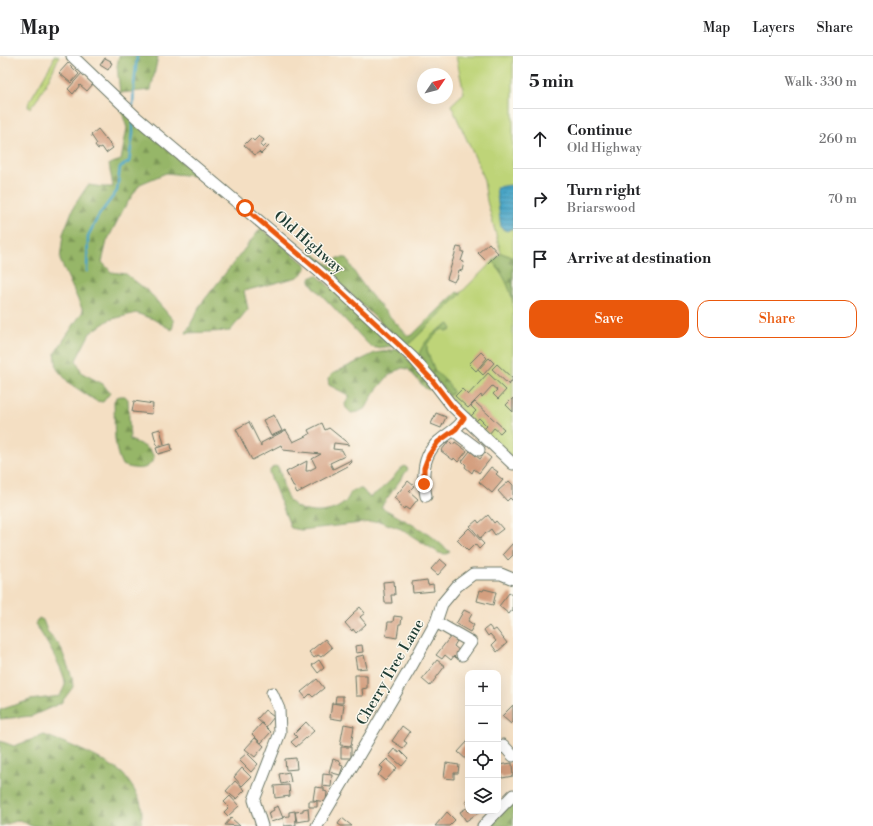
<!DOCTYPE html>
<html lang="en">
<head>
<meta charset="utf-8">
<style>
	body { margin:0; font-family:"Libre Bodoni",serif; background:#f2f2f2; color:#202124 }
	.controls { position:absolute; right:12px; bottom:12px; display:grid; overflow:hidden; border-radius:8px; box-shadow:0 4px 16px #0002 }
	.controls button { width:36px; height:36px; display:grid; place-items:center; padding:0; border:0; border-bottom:1px solid #e0e0e0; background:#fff; color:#202124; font:20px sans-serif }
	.compass { position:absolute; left:417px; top:12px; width:36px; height:36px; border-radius:50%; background:#fff; box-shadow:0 4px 16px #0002; rotate:55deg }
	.stop { position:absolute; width:12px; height:12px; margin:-9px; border:3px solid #ea580c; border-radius:50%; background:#fff }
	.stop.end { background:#ea580c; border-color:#fff; box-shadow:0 1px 4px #0008 }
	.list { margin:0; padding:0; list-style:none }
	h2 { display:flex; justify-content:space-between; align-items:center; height:52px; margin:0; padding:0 16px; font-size:17px }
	h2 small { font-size:13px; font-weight:400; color:#757577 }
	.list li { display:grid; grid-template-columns:26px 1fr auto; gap:12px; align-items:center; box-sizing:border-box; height:60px; padding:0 16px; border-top:1px solid #e0e0e0 }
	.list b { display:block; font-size:15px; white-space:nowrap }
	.list p { margin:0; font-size:13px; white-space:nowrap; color:#757577 }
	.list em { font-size:13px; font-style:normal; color:#757577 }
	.actions { display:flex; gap:8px; padding:12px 16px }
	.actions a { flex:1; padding:9px 0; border:1px solid #ea580c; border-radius:12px; text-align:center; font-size:14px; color:#ea580c }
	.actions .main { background:#ea580c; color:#fff }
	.icon { flex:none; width:22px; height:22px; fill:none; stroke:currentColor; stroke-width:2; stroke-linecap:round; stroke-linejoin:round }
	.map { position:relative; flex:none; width:513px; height:770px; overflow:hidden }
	header { display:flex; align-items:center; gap:24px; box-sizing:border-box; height:56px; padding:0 20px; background:#fff; border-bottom:1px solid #e0e0e0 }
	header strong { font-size:19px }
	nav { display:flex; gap:22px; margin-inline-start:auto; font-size:14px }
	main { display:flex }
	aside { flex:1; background:#fff }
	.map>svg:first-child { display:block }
	.green { fill:#bed478; stroke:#6e8856 }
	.forest { fill:url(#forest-firs); stroke:#5a7a4e }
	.water { fill:url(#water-rules); stroke:#34727e }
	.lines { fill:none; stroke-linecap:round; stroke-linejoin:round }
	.stream { stroke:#49a6c8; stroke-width:2.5 }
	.building { fill:#d49f7f }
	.minor-casing { stroke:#6a7666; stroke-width:13 }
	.minor { stroke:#fff; stroke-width:11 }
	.route { stroke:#ea580c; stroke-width:5 }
	.labels { text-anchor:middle; stroke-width:3; stroke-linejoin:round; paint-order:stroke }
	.street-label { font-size:15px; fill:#1f3d34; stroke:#fbf7ec }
</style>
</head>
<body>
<header>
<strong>Map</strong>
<nav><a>Map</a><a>Layers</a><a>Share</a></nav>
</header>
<main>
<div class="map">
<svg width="513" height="770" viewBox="0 0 513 770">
	<defs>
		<pattern id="forest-firs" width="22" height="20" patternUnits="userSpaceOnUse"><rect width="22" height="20" fill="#96b668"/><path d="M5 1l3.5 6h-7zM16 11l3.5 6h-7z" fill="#7a9556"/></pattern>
		<pattern id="water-rules" width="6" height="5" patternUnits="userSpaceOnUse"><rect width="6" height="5" fill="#49a6c8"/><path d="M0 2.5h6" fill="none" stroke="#3c88a3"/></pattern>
	</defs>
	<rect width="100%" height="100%" fill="#fbf7ec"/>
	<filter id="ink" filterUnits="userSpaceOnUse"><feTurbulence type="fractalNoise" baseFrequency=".025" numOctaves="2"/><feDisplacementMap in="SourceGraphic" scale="8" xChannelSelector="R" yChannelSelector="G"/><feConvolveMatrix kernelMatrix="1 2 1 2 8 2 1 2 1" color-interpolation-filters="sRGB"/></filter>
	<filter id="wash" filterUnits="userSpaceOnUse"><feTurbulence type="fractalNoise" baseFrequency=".012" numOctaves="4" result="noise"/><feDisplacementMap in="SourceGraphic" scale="16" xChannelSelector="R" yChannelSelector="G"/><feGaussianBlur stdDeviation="0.9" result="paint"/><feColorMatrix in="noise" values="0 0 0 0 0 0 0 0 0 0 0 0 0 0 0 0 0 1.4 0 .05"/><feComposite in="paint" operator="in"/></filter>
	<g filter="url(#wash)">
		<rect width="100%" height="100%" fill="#f4dfc3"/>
		<path class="green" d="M54,0H59C56,9 37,49 29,52L28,50L29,46L53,5Z
			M456,0H513V403L464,358L406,291L501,197L487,145L484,125L478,108L451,49L464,37Z"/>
		<path class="forest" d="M119,0H158L151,34L120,37L117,10Z
			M121,53L197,119L194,120L166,117L140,128L124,152L107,185L102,206L111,216L126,218L149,236L174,265L172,274L153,263L136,257L109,264L90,277L76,304L82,317L103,328L110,337L103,346L96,345L69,327L57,313L55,297L83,255L60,204L63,178L74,150L88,129L103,131H113L109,108L121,104L127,72Z
			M261,172L306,209C307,215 302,217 298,221L244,235L248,253L230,275L186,277L201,248Z
			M313,197L323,205L332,210L338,202H347C359,230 387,257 408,280L412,279L457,236L461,238L406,291L310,199Z
			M501,197L510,200L513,202V247C510,230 503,219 493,205Z
			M317,219L394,290L377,292L371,291L314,231L310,225V222Z
			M449,268L452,273L450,275H446L443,273L438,276L427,288V295L435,315L448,327L453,336L452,338L450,339L417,303C422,287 434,274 449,268Z
			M399,293L433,332L429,334L425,332L408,313L402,312L389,319L374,337L366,352L358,356L351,357L346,352L345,348L350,340L329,329L328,322L332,318L375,297Z
			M120,340H125L128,343L130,384C140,388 150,391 154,401C149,417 134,413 122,409C112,390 115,366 114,345L117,341Z
			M274,410L278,411C283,421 282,432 287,441C297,460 330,460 344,447C352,440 347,433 362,433L367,439L370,441C378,436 385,430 391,424C396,419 398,413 405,410L408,413L381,451L429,478L450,496L446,498L439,497L401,473L379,465L301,474L291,472L269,417L271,413Z
			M39,562L43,564L48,577L60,590L72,621L73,631L61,647L32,660L0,663V654L30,644L60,640C61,637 64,632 65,629C67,618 42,578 35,568Z
			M44,679C69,688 101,701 122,717C126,721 137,737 139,743C143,751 142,761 141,770H31L20,764L0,770V685L14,690Z
			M513,739V770H483Z"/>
		<path class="water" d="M511,129L513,130V172L507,175L501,172L496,131Z"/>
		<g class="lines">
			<path class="stream" d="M133,49L134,29L137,0
				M87,215L88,180L99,159L117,135L120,111L129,106L133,77V67"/>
		</g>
		<g id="blocks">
			<path class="building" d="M105,2L111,5L110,6L112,7L108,14L100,9Z
				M68,7L79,18L71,27L59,17Z
				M82,17L93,28L87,35L80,29L73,38L68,33Z
				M98,73L113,92L106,97L102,91L98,93L95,89L97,88L91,79Z
				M259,80L264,84L260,89L263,92L267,88L269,90L261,98L259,96L255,99L244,89L251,82L254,85Z
				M489,187L498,197L488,207L478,197Z
				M457,191L462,192V196H464L461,205L464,206L462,215L459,214L457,223L456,222L454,226L447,223Z
				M481,296L487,302L476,315L469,308Z
				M489,302L494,307L483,319L478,314Z
				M497,308L513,323L509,329L492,313Z
				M488,317L506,334L498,343L493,338L497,334L492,330L482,341L481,339L468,352L455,340L462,333L468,339Z
				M513,342V356L506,349Z
				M134,345L153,348L152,358L132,356Z
				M475,346L504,373L500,377L494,372L489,378L484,373L487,370L479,362L476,365L471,360L476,355L471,350Z
				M436,357L446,361L441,372L431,368Z
				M274,359L282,375L271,380L263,364Z
				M249,366L261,390V387L286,374L293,386L310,378L308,374L322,367L325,374L329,372L350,389L334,387L333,393L342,394L345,400L330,407L333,413L351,404L352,406L348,410L297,437L286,416L307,405L306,415H308L316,411L312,403L321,398L283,394L281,389L252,404L236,373Z
				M160,373L164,388L157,390L153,375Z
				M449,385L453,389L455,386L467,395L458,406L454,402L453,404L441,395Z
				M171,388L172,394L158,398L156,392Z
				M470,395L480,403L485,397L491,402L479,417L474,413L472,417L465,411L466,409L462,405Z
				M491,411L498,416L496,418L503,424L492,437L479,426Z
				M408,425L414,430L409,435L418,443L409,454L405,451L404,453L399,449L400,447L394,442Z
				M509,425L513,429V445L510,442L507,445L498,435Z
				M488,459L494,467L496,465L503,473L495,479L491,473L480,482L470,470L477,464L479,467Z
				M469,472L484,488L479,493L475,488L468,495L457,484Z
				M513,487V499L508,504L503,498Z
				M440,503L447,509L438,519L431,513Z
				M427,524L428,529L433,528L434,535L413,537L412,526Z
				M394,525L395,539H391L392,547H385L383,526Z
				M484,533L496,536L493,549L477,545L480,534L483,535Z
				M509,537L513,540V556L512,554L509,558L499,550Z
				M360,551L365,557L360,561L366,568L356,577L353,573L352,575L345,567L354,558L353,557Z
				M464,554L472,558L468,565L474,569L470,576L456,568Z
				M394,560L402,561L401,568H399L397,582L386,580L388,566H393Z
				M489,570L493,575L496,573L507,587L497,596L492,589L496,585L490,578L488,580L484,574Z
				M451,580L457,585L454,590L461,596L456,602L454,600L451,604L445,599L442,603L436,599Z
				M325,583L332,592L321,601L318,599L314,602L309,596Z
				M362,589L363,596L356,597L355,590Z
				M364,599L367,612L357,613L355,601Z
				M319,604L324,612L318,617L312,609Z
				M437,604L445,610L430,630L422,623Z
				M355,619H367V632L362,633L363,640H356Z
				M317,623L324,632L313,641L310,638L306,642L301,636Z
				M336,640H343V647H335Z
				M332,647L344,649L342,664L330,662Z
				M513,649V666L511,668L502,660Z
				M265,654L274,661L266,671L257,663Z
				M306,666L314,675L296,691L291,686L297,681L294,678Z
				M262,667L271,676L261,687L252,678Z
				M344,668L354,670L351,690L340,689Z
				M402,670L410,676L404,685L407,687L403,692L392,685Z
				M255,682L264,690L255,701L245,693Z
				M468,685V705L458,696Z
				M341,691H351V702H341Z
				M394,693L399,697L400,695L408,703L402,710L389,699Z
				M247,697L258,708L251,716L239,704Z
				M296,702L297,713L286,714L285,703Z
				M333,703L341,706L340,709L343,710L340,719L329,716Z
				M387,703L397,712L385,725L378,719L383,712L380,710Z
				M446,707L459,709L458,717H454V723L444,722Z
				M512,707L513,720L502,722L501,719H498V709Z
				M242,712L251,721L242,730L234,721Z
				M289,716L291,726L281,728L279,718Z
				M323,718L332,719L331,731L322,730Z
				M235,725L245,734L236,743L226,735Z
				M289,729L290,740L275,742L274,730Z
				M315,731L324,732V735L327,736L326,746L313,744Z
				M230,740L239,750L228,760L224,756L229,751L224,746Z
				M468,744V755H481L466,765L460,756L468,751L465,746Z
				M309,745H317V751H309Z
				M278,750L283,762L271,766L268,757L274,754L273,752Z
				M308,752L309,764L297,766L295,756L303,755V753Z
				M295,755L296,769L284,770L283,761L289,760V756Z
				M447,756L455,764L449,770H435Z
				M231,762L240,770L225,769Z
				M342,762L352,770H341L338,768Z"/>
		</g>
	</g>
	<g filter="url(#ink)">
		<use href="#blocks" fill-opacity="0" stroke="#6a7666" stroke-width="1"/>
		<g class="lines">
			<g class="minor-casing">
				<path id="minor" d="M72,0L137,62L328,223L413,302L432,324L452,350L513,408
					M454,375L479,394
					M426,440C422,421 422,399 439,385C449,376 457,374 465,362
					M436,566L471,586L462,599
					M498,693L503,689L513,700
					M262,770L254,744L280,677L279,653L272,637
					M317,770L411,611L436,566L442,548L457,530L473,518H501L513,523
					M483,770L513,739"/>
			</g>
			<use href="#minor" class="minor"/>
		</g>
	</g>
	<g class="lines" filter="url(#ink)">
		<path class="route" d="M245,152L328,223L399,289L432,324L452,350L464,362L456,373L438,386L429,399L424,412V428"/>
	</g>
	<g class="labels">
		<g class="street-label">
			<text transform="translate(309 186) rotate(41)" y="5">Old Highway</text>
			<text transform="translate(390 616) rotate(-60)" y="5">Cherry Tree Lane</text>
		</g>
	</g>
</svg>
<div class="controls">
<button>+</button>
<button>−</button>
<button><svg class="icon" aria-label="locate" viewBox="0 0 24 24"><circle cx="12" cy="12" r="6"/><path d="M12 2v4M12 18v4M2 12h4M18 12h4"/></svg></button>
<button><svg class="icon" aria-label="layers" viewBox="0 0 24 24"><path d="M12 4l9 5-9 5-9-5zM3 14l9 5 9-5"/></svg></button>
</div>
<svg class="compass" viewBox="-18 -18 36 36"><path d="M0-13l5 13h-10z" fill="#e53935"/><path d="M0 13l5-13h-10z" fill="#757577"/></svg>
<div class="stop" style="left:245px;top:152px"></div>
<div class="stop end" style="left:424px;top:428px"></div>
</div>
<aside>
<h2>5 min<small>Walk · 330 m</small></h2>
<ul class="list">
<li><svg class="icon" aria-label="ahead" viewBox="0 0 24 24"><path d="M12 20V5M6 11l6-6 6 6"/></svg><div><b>Continue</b><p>Old Highway</p></div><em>260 m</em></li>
<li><svg class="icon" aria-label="right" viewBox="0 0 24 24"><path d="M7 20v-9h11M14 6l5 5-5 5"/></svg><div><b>Turn right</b><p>Briarswood</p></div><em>70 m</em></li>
<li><svg class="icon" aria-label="arrive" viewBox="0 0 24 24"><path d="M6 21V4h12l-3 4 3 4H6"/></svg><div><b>Arrive at destination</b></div></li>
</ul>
<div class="actions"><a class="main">Save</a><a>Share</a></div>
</aside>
</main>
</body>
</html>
